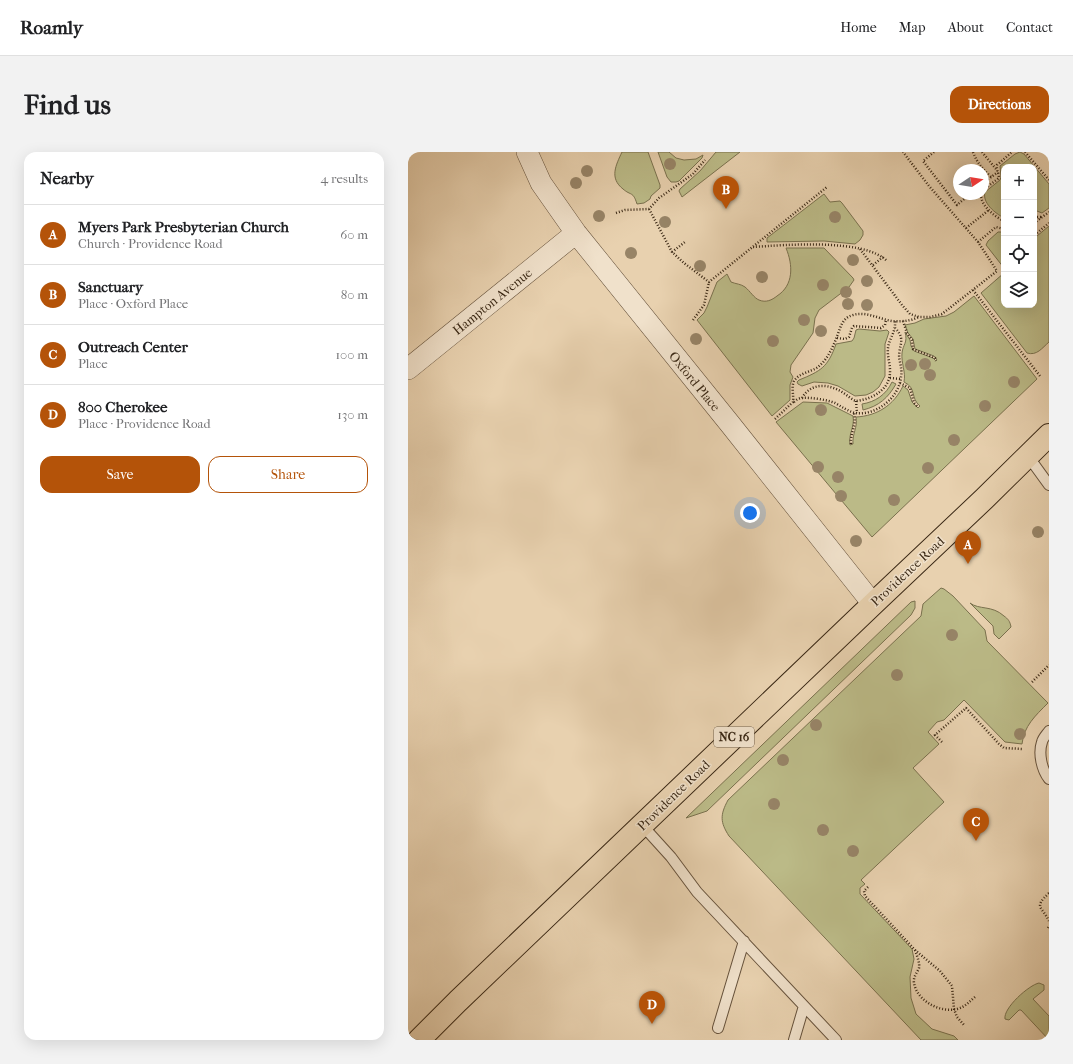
<!DOCTYPE html>
<html lang="en">
<head>
<meta charset="utf-8">
<style>
	body { margin:0; font-family:"IM FELL French Canon",serif; background:#f2f2f2; color:#202124 }
	.controls { position:absolute; right:12px; top:12px; display:grid; overflow:hidden; border-radius:8px; box-shadow:0 4px 16px #0002 }
	.controls button { width:36px; height:36px; display:grid; place-items:center; padding:0; border:0; border-bottom:1px solid #e0e0e0; background:#fff; color:#202124; font:20px sans-serif }
	.compass { position:absolute; left:545px; top:12px; width:36px; height:36px; border-radius:50%; background:#fff; box-shadow:0 4px 16px #0002; rotate:78deg }
	.you { position:absolute; left:342px; top:361px; width:14px; height:14px; margin:-10px; border:3px solid #fff; border-radius:50%; background:#1a73e8; box-shadow:0 0 0 6px #1a73e833 }
	.badge { display:grid; place-items:center; width:26px; height:26px; border-radius:50%; background:#b45309; color:#fff; font-size:13px; font-weight:700 }
	.pin { position:absolute; translate:-50% -33px; filter:drop-shadow(0 1px 2px #0008) }
	.pin::after { content:''; position:absolute; top:21px; width:14px; height:12px; background:inherit; clip-path:polygon(0 0,100% 0,50% 100%) }
	.list { margin:0; padding:0; list-style:none }
	h2 { display:flex; justify-content:space-between; align-items:center; height:52px; margin:0; padding:0 16px; font-size:17px }
	h2 small { font-size:13px; font-weight:400; color:#757577 }
	.list li { display:grid; grid-template-columns:26px 1fr auto; gap:12px; align-items:center; box-sizing:border-box; height:60px; padding:0 16px; border-top:1px solid #e0e0e0 }
	.list b { display:block; font-size:15px; white-space:nowrap }
	.list p { margin:0; font-size:13px; white-space:nowrap; color:#757577 }
	.list em { font-size:13px; font-style:normal; color:#757577 }
	.actions { display:flex; gap:8px; padding:12px 16px }
	.actions a { flex:1; padding:9px 0; border:1px solid #b45309; border-radius:12px; text-align:center; font-size:14px; color:#b45309 }
	.actions .main { background:#b45309; color:#fff }
	.icon { flex:none; width:22px; height:22px; fill:none; stroke:currentColor; stroke-width:2; stroke-linecap:round; stroke-linejoin:round }
	.map { position:relative; flex:none; width:641px; height:888px; overflow:hidden; border-radius:12px }
	header { display:flex; align-items:center; gap:24px; box-sizing:border-box; height:56px; padding:0 20px; background:#fff; border-bottom:1px solid #e0e0e0 }
	header strong { font-size:19px }
	nav { display:flex; gap:22px; margin-inline-start:auto; font-size:14px }
	.intro { display:flex; align-items:center; justify-content:space-between; box-sizing:border-box; height:96px; padding:0 24px }
	h1 { margin:0; font-size:28px }
	.button { padding:10px 18px; border-radius:12px; background:#b45309; color:#fff; font-size:14px; font-weight:700 }
	main { display:flex; gap:24px; padding:0 24px }
	aside { flex:1; background:#fff; border-radius:12px; box-shadow:0 4px 16px #0002 }
	.map>svg:first-child { display:block }
	.green { fill:#bbba87; stroke:#7a714e }
	.lines { fill:none; stroke-linecap:round; stroke-linejoin:round }
	.lane-casing { stroke:#66523c; stroke-width:12 }
	.street-casing { stroke:#66523c; stroke-width:22 }
	.primary-casing { stroke:#3a2815; stroke-width:24 }
	.path { stroke:#3a2815; stroke-width:2.5; stroke-dasharray:1 2; stroke-linecap:butt }
	.lane { stroke:#f0e1cb; stroke-width:10 }
	.street { stroke:#f0e1cb; stroke-width:21 }
	.primary { stroke:#e8d1af; stroke-width:22 }
	.tree { fill:#978467 }
	.labels { text-anchor:middle; stroke-width:3; stroke-linejoin:round; paint-order:stroke }
	.shield { fill:#f0e1cb; stroke:#71604c; stroke-width:1 }
	.shield-label { font-size:12px; font-weight:bold; fill:#3a2815 }
	.street-label { font-size:13px; fill:#3a2815; stroke:#f0e1cb }
</style>
</head>
<body>
<header>
<strong>Roamly</strong>
<nav><a>Home</a><a>Map</a><a>About</a><a>Contact</a></nav>
</header>
<div class="intro"><h1>Find us</h1><a class="button">Directions</a></div>
<main>
<aside>
<h2>Nearby<small>4 results</small></h2>
<ul class="list">
<li><span class="badge">A</span><div><b>Myers Park Presbyterian Church</b><p>Church · Providence Road</p></div><em>60 m</em></li>
<li><span class="badge">B</span><div><b>Sanctuary</b><p>Place · Oxford Place</p></div><em>80 m</em></li>
<li><span class="badge">C</span><div><b>Outreach Center</b><p>Place</p></div><em>100 m</em></li>
<li><span class="badge">D</span><div><b>800 Cherokee</b><p>Place · Providence Road</p></div><em>130 m</em></li>
</ul>
<div class="actions"><a class="main">Save</a><a>Share</a></div>
</aside>
<div class="map">
<svg width="641" height="888" viewBox="0 0 641 888">
	<rect width="100%" height="100%" fill="#e8d1af"/>
	<filter id="stains"><feTurbulence type="fractalNoise" baseFrequency=".005" numOctaves="4"/><feColorMatrix values="0 0 0 0 .2 0 0 0 0 .09 0 0 0 0 .02 0 0 0 .5 -.17"/></filter>
	<radialGradient id="worn" r=".72"><stop offset=".6" stop-color="#630" stop-opacity="0"/><stop offset="1" stop-color="#630" stop-opacity=".3"/></radialGradient>
	<path class="green" d="M214,0H240L252,33V36L243,44L242,47L236,51L229,52C225,39 223,44 215,37C201,26 208,13 214,0Z
		M250,0H261L268,6L276,8L288,7L295,3L294,6L271,29L268,30H263L259,25Z
		M308,0H332L274,45L271,39L272,37L292,19Z
		M612,0L616,2L641,32V56L634,61L629,59L626,60V15H596V66C587,61 574,51 577,40L592,28L593,25L592,14L607,2Z
		M416,42L422,50L432,49L434,51L455,79V83L452,88L447,92L416,89L359,90V86Z
		M641,74V190C634,196 629,204 619,201L573,141L596,121V153H626V84H629Z
		M590,80H596V116L578,93L580,89Z
		M378,96H416L445,126L446,128L441,135L432,142L411,158L407,166L405,181L383,213L382,220L385,225L382,233V248L364,264L289,168L296,161L299,155L309,130L319,122L323,130C328,132 333,132 337,135C342,139 346,146 351,148C358,151 364,148 369,144C386,133 385,113 378,96Z
		M566,144L629,227L464,385L368,270L395,250L419,251L445,264C447,275 440,282 442,293L445,292C444,282 450,275 448,265C469,264 486,253 495,234L500,238L504,250L510,256L512,254C502,246 509,236 496,230C498,220 493,211 494,201C495,192 500,191 497,180L502,188L503,194L506,199L525,206L528,209L529,208L526,204L507,197L505,187L500,181L497,173L507,171L516,167L538,164L546,160Z
		M451,177L472,179L479,178L481,180L477,192V224L471,235L465,240L458,243L447,244L430,234L420,231L406,230L394,234L390,232L389,230L391,228C413,219 420,215 428,192L444,189L446,186L448,178Z
		M484,230L488,232C480,246 471,254 455,258L454,252C467,250 478,243 484,230Z
		M533,436L536,437L545,444L577,478L579,489L640,551C627,564 616,574 614,592L597,590L556,548L536,568L529,570L520,580L531,592L505,616L536,650L453,728L457,732L452,736V742L504,797L506,807L502,825L503,846L508,862L524,877L546,884L550,888H513L321,684C312,670 312,663 320,648L513,464L515,452Z
		M507,449V456L503,463L299,659L278,666L503,450Z
		M562,451C571,458 584,453 596,464C600,467 602,469 603,475L591,487L586,482L585,474Z
		M631,831L636,833V838L625,847L641,864V888L613,858H611L601,868L597,867C595,856 621,833 631,831Z"/>
	<g class="lines">
		<g class="lane-casing">
			<path id="lane" d="M620,304L641,333
				M641,579C639,582 635,586 634,590C630,602 634,618 641,627
				M234,673L263,705L289,740L428,888
				M310,876L336,789
				M386,888L396,854"/>
		</g>
		<g class="street-casing">
			<path id="street" d="M119,0L133,31L168,81L322,272L465,452
				M0,217L168,81"/>
		</g>
		<g class="primary-casing">
			<path id="primary" d="M11,888L50,849L465,452L576,347L641,283"/>
		</g>
		<path class="path" d="M526,0L515,9L549,53L562,42
			M565,0C569,11 575,17 583,25
			M574,0L588,17
			M617,0L641,28
			M575,31L590,20
			M575,38L591,26C591,21 588,18 589,13L604,0
			M573,42C572,53 587,65 596,69
			M241,57L264,100L276,111L301,130L419,35
			M208,61L217,58L241,57L251,46L285,22L297,8
			M626,65H634
			M626,71L641,60
			M558,76L581,58
			M626,81H629L641,71
			M570,90L588,75L596,77
			M345,95C377,93 456,86 479,109
			M452,97L494,153L502,162L511,165H522L534,162L589,119L570,90L521,34L495,0
			M264,100L277,90
			M465,113L475,105
			M565,138L632,224
			M285,168L296,153L301,130
			M495,169L499,181L504,188L505,197L527,206L528,209
			M429,186L437,187L441,185L444,176L446,174L473,176L477,173L478,168
			M482,226L493,227
			M492,231L502,236L506,251L510,255
			M394,246C403,230 421,232 434,240C439,243 443,247 448,249C465,247 483,237 482,218C482,211 479,204 480,196C481,187 488,180 487,169
			M448,249L449,261
			M386,250C388,248 391,246 394,246C402,245 420,248 427,251C434,255 440,259 447,261C468,264 491,246 493,225C494,220 493,215 492,210C488,195 500,189 487,176
			M367,267L385,250C386,244 383,235 386,229C391,221 403,220 410,215C419,208 424,197 428,187C432,178 433,166 445,163C458,159 471,167 484,169C493,170 502,169 511,165
			M443,292C442,280 449,274 446,261
			M624,530L641,513
			M534,590L527,583L558,556L591,592L596,596L615,597
			M460,735L456,739L457,744L507,798L532,819L544,834L546,857L549,865L556,873
			M641,741C625,756 634,754 641,769
			M640,776L641,774
			M507,798C509,804 512,811 511,816C509,821 505,825 506,831C509,849 532,861 549,857C557,855 561,850 567,845"/>
		<use href="#lane" class="lane"/>
		<use href="#street" class="street"/>
		<use href="#primary" class="primary"/>
	</g>
	<g class="tree">
		<circle cx="262" cy="12" r="6"/>
		<circle cx="179" cy="19" r="6"/>
		<circle cx="168" cy="31" r="6"/>
		<circle cx="191" cy="64" r="6"/>
		<circle cx="427" cy="65" r="6"/>
		<circle cx="257" cy="70" r="6"/>
		<circle cx="223" cy="101" r="6"/>
		<circle cx="445" cy="108" r="6"/>
		<circle cx="292" cy="114" r="6"/>
		<circle cx="354" cy="125" r="6"/>
		<circle cx="459" cy="129" r="6"/>
		<circle cx="415" cy="133" r="6"/>
		<circle cx="438" cy="140" r="6"/>
		<circle cx="440" cy="152" r="6"/>
		<circle cx="459" cy="153" r="6"/>
		<circle cx="396" cy="168" r="6"/>
		<circle cx="413" cy="179" r="6"/>
		<circle cx="288" cy="187" r="6"/>
		<circle cx="365" cy="189" r="6"/>
		<circle cx="517" cy="212" r="6"/>
		<circle cx="503" cy="213" r="6"/>
		<circle cx="522" cy="223" r="6"/>
		<circle cx="606" cy="230" r="6"/>
		<circle cx="577" cy="254" r="6"/>
		<circle cx="413" cy="258" r="6"/>
		<circle cx="546" cy="288" r="6"/>
		<circle cx="410" cy="315" r="6"/>
		<circle cx="520" cy="316" r="6"/>
		<circle cx="430" cy="325" r="6"/>
		<circle cx="433" cy="344" r="6"/>
		<circle cx="486" cy="348" r="6"/>
		<circle cx="630" cy="380" r="6"/>
		<circle cx="448" cy="389" r="6"/>
		<circle cx="544" cy="483" r="6"/>
		<circle cx="489" cy="523" r="6"/>
		<circle cx="408" cy="573" r="6"/>
		<circle cx="612" cy="582" r="6"/>
		<circle cx="375" cy="608" r="6"/>
		<circle cx="366" cy="652" r="6"/>
		<circle cx="415" cy="678" r="6"/>
		<circle cx="445" cy="699" r="6"/>
	</g>
	<g class="labels">
		<rect class="shield" x="306" y="575" width="40" height="20" rx="3"/>
		<g class="shield-label">
			<text x="326" y="589">NC 16</text>
		</g>
		<g class="street-label">
			<text transform="translate(84 149) rotate(-39)" y="5">Hampton Avenue</text>
			<text transform="translate(287 229) rotate(51)" y="5">Oxford Place</text>
			<text transform="translate(499 419) rotate(-43)" y="5">Providence Road</text>
			<text transform="translate(265 643) rotate(-44)" y="5">Providence Road</text>
		</g>
	</g>
	<rect width="100%" height="100%" filter="url(#stains)"/>
	<rect width="100%" height="100%" fill="url(#worn)"/>
</svg>
<div class="controls">
<button>+</button>
<button>−</button>
<button><svg class="icon" aria-label="locate" viewBox="0 0 24 24"><circle cx="12" cy="12" r="6"/><path d="M12 2v4M12 18v4M2 12h4M18 12h4"/></svg></button>
<button><svg class="icon" aria-label="layers" viewBox="0 0 24 24"><path d="M12 4l9 5-9 5-9-5zM3 14l9 5 9-5"/></svg></button>
</div>
<svg class="compass" viewBox="-18 -18 36 36"><path d="M0-13l5 13h-10z" fill="#e53935"/><path d="M0 13l5-13h-10z" fill="#757577"/></svg>
<div class="you"></div>
<div class="pin badge" style="left:560px;top:412px">A</div>
<div class="pin badge" style="left:318px;top:57px">B</div>
<div class="pin badge" style="left:568px;top:689px">C</div>
<div class="pin badge" style="left:244px;top:872px">D</div>
</div>
</main>
</body>
</html>
